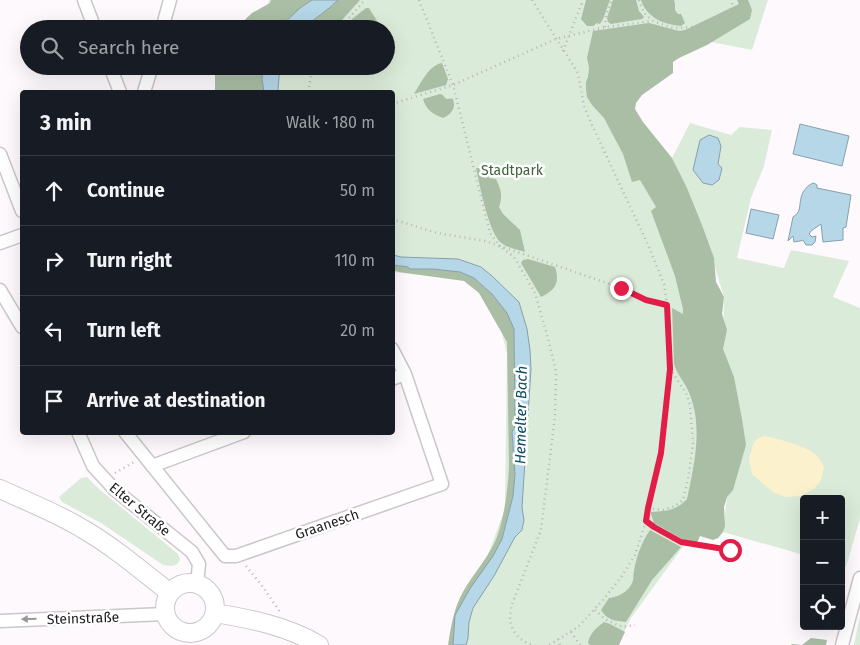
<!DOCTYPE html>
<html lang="en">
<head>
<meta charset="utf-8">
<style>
	body { margin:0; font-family:"Fira Sans",sans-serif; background:#20242c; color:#f1f3f6 }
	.controls { position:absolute; right:15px; bottom:15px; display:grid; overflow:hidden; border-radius:5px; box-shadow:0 5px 20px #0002 }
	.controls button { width:45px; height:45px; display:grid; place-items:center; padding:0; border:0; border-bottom:1px solid #363941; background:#171b24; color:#f1f3f6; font:25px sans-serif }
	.stop { position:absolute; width:15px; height:15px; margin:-11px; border:4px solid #e11d48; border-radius:50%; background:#fff }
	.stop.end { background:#e11d48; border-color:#fff; box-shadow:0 1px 5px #0008 }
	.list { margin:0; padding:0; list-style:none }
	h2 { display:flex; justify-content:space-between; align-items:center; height:65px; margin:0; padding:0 20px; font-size:21px }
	h2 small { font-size:16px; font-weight:400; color:#9ea1a6 }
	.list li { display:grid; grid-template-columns:32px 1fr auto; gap:15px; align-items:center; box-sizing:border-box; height:70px; padding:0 20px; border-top:1px solid #363941 }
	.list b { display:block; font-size:19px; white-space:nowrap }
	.list em { font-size:16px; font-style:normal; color:#9ea1a6 }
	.icon { flex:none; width:28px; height:28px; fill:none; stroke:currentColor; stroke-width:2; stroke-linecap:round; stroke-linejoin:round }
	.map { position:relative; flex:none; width:860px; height:645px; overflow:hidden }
	.search { position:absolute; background:#171b24; box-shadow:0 5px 20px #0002; left:20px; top:20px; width:375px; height:55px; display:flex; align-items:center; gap:12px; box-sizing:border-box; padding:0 18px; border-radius:28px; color:#9ea1a6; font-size:19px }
	.panel { position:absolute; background:#171b24; box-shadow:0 5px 20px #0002; left:20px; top:90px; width:375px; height:345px; border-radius:5px }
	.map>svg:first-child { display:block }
	.green { fill:#dbebd9 }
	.forest { fill:#a9bea5 }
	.sand { fill:#fbf1cc }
	.water { fill:#b6d7e8; stroke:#889fab }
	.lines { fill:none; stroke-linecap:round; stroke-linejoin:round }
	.street-casing { stroke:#cac6c9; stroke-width:15 }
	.secondary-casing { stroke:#cac6c9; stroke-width:20 }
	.path { stroke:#b8b4b8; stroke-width:2.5; stroke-dasharray:1 4; stroke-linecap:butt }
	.street { stroke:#fff; stroke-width:12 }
	.secondary { stroke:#fff; stroke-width:18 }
	.oneway { fill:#999899 }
	.route { stroke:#e11d48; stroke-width:6 }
	.labels { text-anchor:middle; stroke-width:5; stroke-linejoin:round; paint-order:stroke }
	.park-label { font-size:14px; fill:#40623b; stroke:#fff }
	.street-label { font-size:14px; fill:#1c1b1c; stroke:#fff }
	.water-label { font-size:15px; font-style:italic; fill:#0d4d65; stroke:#fff }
</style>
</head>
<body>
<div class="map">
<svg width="860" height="645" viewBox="0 0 860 645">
	<rect width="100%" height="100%" fill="#fdf9fd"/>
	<path class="green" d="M269,0H768L752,50L706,41L619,79L655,162L720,437L687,541L631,618L618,645H450L488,554L505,509L507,354L500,325L479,292L464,280L393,272L392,92H243L250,66H386V29H261Z
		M690,123L731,135L740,127L772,130L764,166L751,198L737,258L784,268L791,250L849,261L833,297L860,308V518L846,567L841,566V499H804V555L723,532L727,497L723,349L724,297L702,225L672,158Z
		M87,477L99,489L178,554L180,559C177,568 170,566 163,565L101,523L62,502L59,497L60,496L81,478Z
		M860,616V645H854Z"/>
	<path class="forest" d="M271,0H312L300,8L278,29H235L252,13L270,3Z
		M338,0H360L334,29H302C314,19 327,11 338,0Z
		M586,0H610C607,7 604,19 600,24L597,23L593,26H587L581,19Z
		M613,0H636L639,11L644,17L642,19L611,24L608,22L607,18Z
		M641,0H674L675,4V10L678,14H681L685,23L681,26C663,24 647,18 641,0Z
		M737,0H748L752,10L750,19L707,45L679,58L673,62V73L642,95L636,103L635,109L643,122L672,158L687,188L702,225L714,258L716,282L724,297L722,314L727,330L723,349L734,377L742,419L746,445L733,490L727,497L724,507L725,526L723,532L718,538L713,540L700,536L697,543L682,539L654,523L651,514V512C666,511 676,511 687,499C694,465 703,429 690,395C686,383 677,375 674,364L672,308L683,314V309L675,276L651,211L656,207L640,180L632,182L623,154L604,118L592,105L587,97L586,89V82L588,77L589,68L587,58L593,31L649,23L679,31L685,30L739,4Z
		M366,8H369L382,29H345L352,19Z
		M442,63L448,79L446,85L414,94C421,83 429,65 442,63Z
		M215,66H263L262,79L264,92H215Z
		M440,94L443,95C447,102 448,97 453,99C456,108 452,114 443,118C433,114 426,110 423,99Z
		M476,168H480L487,171L489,178L496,179C501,190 503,195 499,207L503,214L520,230L525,252C517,249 507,248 500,242C488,230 480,186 476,168Z
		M528,259L555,267C560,282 556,290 541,297L521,263L523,260Z
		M392,265L408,267L410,269H433L460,272L474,278L492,294L507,313L514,329L515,426L512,433L515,474L513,496L502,539L493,556L453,645H448C451,626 454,607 464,590C475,571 491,555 498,534C505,512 508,489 509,466L507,342L479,293L464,281L399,272L393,270Z
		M650,530L681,547L652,580L626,622C615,621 607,620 601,610L609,598C618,597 628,592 632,583C634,580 633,575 634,571C636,558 642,541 650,530Z
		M604,622L610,624L625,632L619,645H590L588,643C589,634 597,627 604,622Z
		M811,638L827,640L826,645H791L792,644L802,645Z"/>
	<path class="sand" d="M764,436C776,438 811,447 818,457C821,460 822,464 824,467L821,480L814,489L800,496L786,497L774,493L752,474L749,459L753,444L757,439Z"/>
	<path class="water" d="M312,0H338C327,11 314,19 302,29H278L300,8Z
		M263,66H280L278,89V92H264L262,79Z
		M800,124L849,136L842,166L793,154Z
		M709,135L718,138L721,146L718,164L722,168L719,180L712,185L703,183L693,170L700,140Z
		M814,183L817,185V188L851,195L846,227L843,228V240L823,242L821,224L811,231L809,234L812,237L816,236L815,242L812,245H806L803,240L800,241L794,242L793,236L788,241L793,217C801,212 799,207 801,198C802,192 808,184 814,183Z
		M751,209L779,215L773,239L746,233Z
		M393,255L401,257L458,259L481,267L492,276L519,302L527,329L530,350L531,369L522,507L524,520L522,530L515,537L494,576L473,608L469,622L468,638L466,645H453L455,615L471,587L493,556L502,539L513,496L515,474L512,432L515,426L514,329L507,313L492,294L474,278L460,272L433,269H410L408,267L393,265Z"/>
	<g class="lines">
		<g class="street-casing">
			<path id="street" d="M84,0L95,29
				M162,29L170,0
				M110,66L120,92
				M144,92L152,66
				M0,154L22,211
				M0,243L22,235
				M0,290L22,327
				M392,379L405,374
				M78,432L93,466L115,490L192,552L199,564L197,584
				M125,432L225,556H236L442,484L405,374L392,349
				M152,466L244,432
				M0,621L165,614
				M842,645L860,578"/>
		</g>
		<g class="secondary-casing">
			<path id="secondary" d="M0,489C28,502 57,513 83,529C114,547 142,571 170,593
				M165 608a25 25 0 1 1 50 0a25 25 0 1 1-50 0Z
				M215,613C251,619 287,626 319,645"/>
		</g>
		<path class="path" d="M419,0L453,85L490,233L500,246L621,288L646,301L667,305
			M532,0L578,73L584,106L592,125L648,245L664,284L667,305L670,369L661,453L648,508L646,521L635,555L622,576L603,600L578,627L549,645
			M639,0L644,13L652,20
			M605,27L606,15L612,0
			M339,29L365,0
			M563,51L583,0
			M308,92L313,66
			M392,104L453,85L556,39L605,27L653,21L673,28H681L701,26L730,12L733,0
			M392,219L437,233L485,241L500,246L514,257L535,293L549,342L556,372L555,416L541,530L511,607C511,610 510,615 510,619C511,632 521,642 533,645
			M115,473L134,462
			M648,508L663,510L675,506L683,500L688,480L693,443L690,405L687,395L671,370
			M646,521L653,527L681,543L730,551
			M246,566L263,587L280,612
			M595,610L605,619L622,627L635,625
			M571,632L580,645
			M558,639L560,645"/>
		<use href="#street" class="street"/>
		<use href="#secondary" class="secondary"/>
	</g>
	<defs><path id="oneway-solid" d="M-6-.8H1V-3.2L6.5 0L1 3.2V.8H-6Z" transform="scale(1.25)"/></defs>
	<use class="oneway" href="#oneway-solid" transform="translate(29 619) rotate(178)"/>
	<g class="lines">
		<path class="route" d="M621,288L646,300L667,305L670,369L661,453L648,508L646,521L654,527L681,542L730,550"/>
	</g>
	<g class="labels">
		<g class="park-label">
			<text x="512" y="175">Stadtpark</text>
		</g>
		<g class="street-label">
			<text transform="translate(140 509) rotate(40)" y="5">Elter Straße</text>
			<text transform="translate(327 524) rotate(-19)" y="5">Graanesch</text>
			<text transform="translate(83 618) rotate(-2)" y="5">Steinstraße</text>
		</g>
		<g class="water-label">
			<text transform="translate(521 415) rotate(-89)" y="5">Hemelter Bach</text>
		</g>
	</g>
</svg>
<div class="controls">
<button>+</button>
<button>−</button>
<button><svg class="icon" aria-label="locate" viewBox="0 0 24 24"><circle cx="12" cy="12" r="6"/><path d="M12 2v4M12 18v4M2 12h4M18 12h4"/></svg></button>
</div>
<div class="stop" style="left:730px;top:550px"></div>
<div class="stop end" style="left:621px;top:288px"></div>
<div class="search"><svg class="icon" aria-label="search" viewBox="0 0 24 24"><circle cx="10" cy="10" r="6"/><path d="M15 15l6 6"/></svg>Search here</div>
<section class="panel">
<h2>3 min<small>Walk · 180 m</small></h2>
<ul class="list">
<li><svg class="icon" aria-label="ahead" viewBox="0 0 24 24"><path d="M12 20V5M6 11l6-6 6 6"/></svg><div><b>Continue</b></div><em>50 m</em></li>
<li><svg class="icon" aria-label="right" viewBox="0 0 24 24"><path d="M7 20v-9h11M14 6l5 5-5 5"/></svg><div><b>Turn right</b></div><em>110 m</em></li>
<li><svg class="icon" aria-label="left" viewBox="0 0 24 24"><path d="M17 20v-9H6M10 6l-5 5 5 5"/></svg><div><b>Turn left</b></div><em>20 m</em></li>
<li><svg class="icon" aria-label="arrive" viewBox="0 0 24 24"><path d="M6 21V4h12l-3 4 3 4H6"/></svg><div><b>Arrive at destination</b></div></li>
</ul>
</section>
</div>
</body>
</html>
